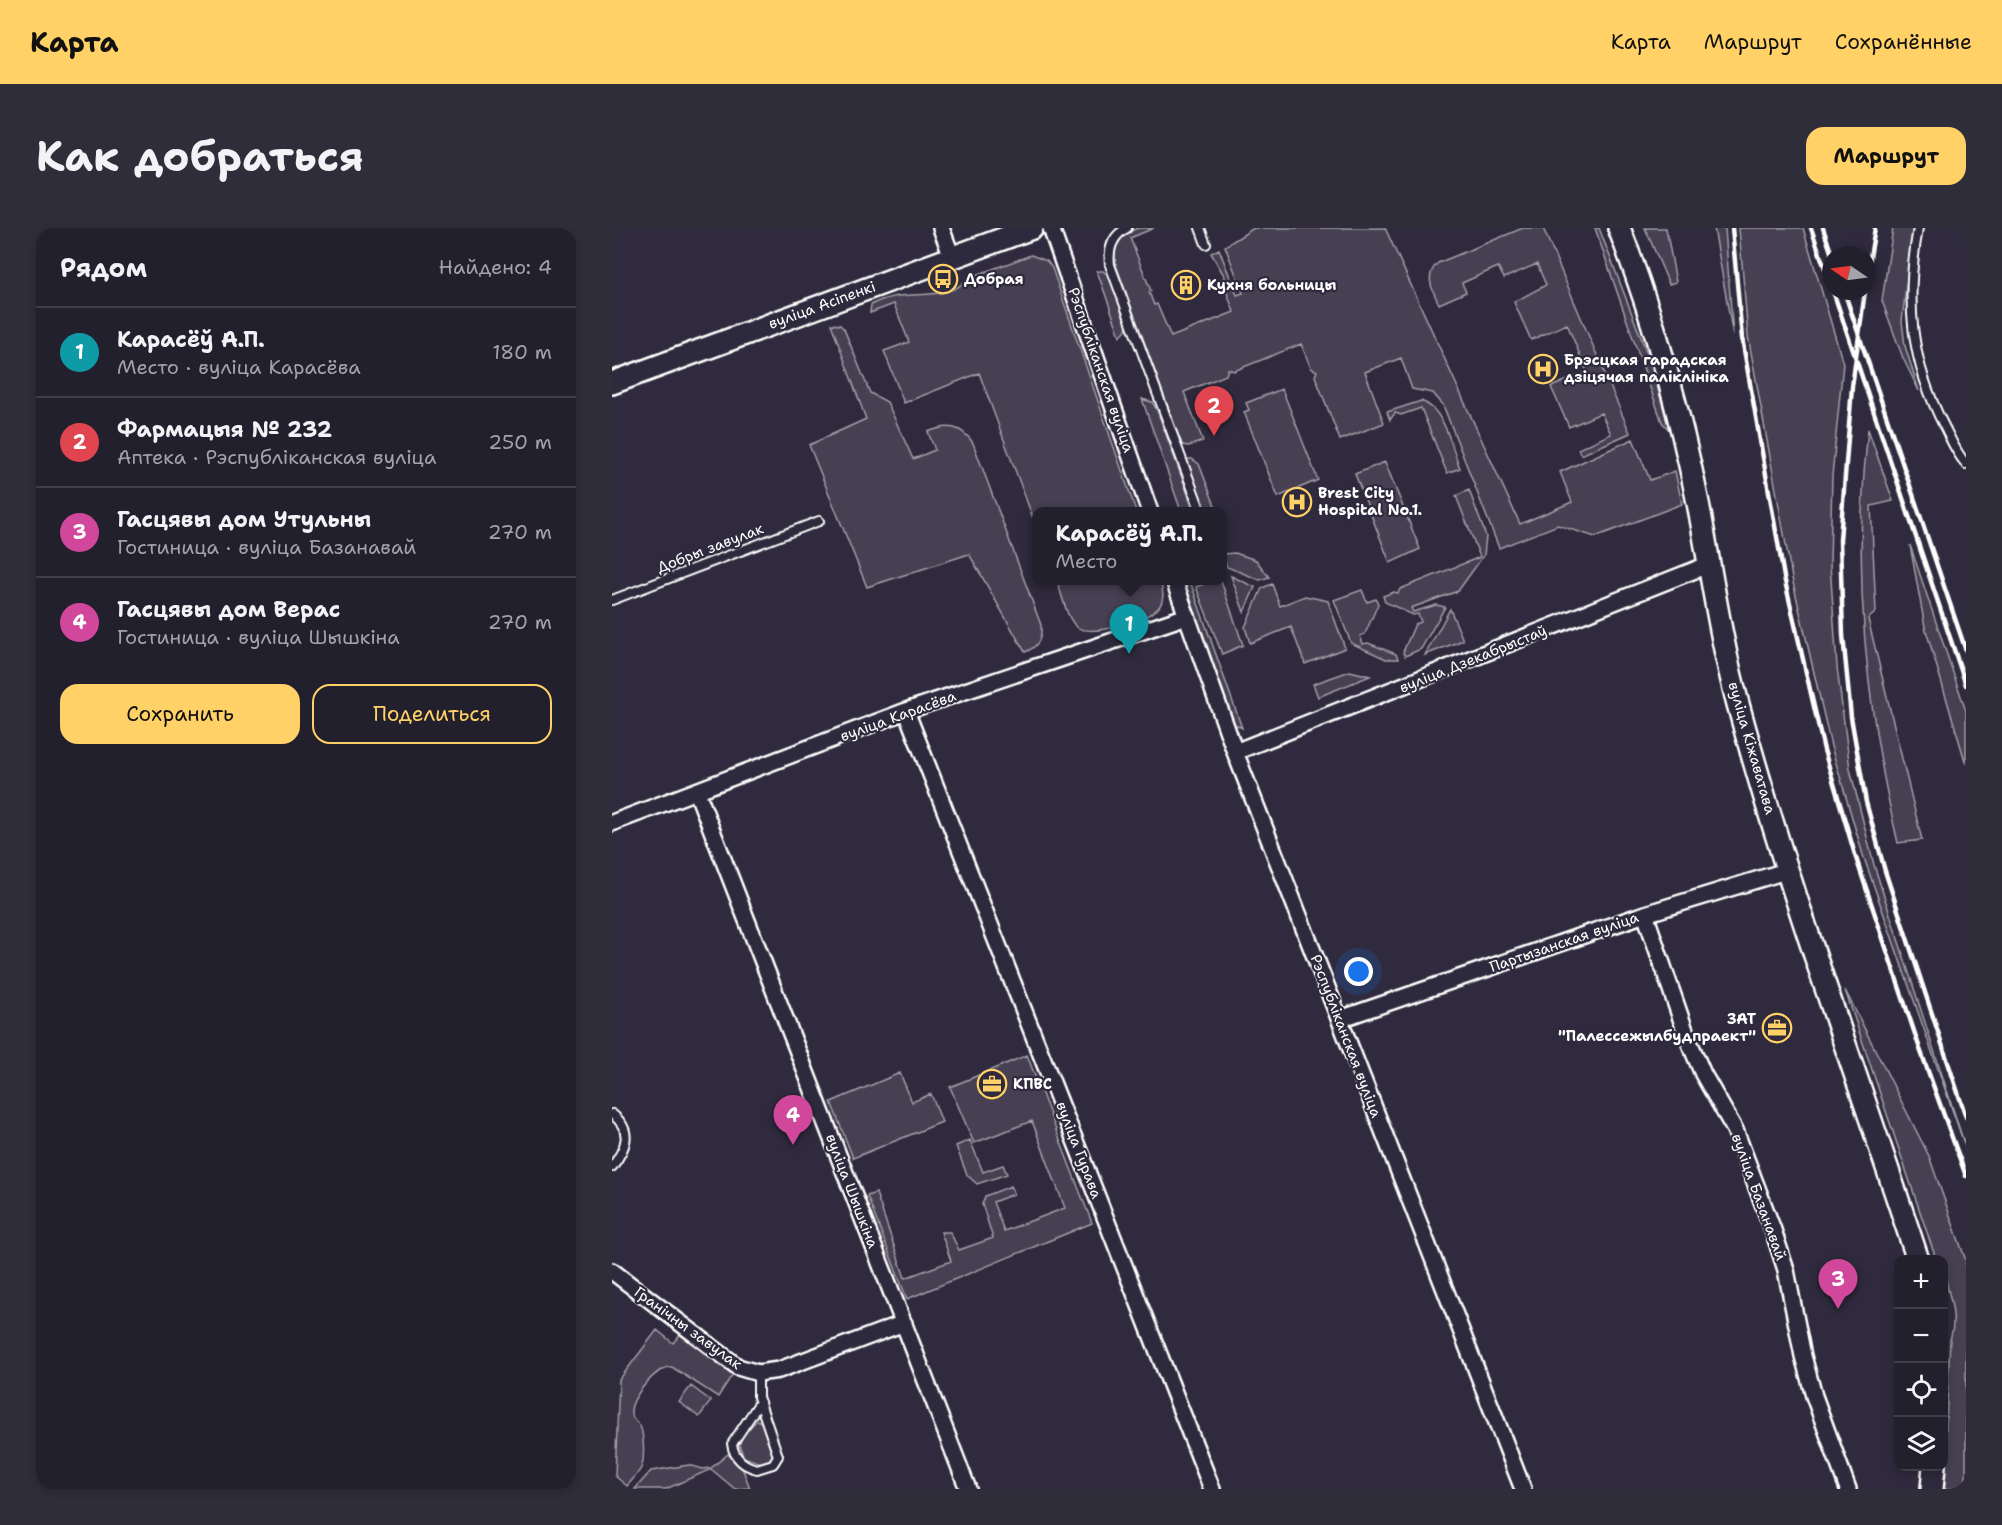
<!DOCTYPE html>
<html lang="ru">
<head>
<meta charset="utf-8">
<style>
	body { margin:0; font-family:"Shantell Sans",sans-serif; background:#2f2d3a; color:#f1f3f6 }
	.controls { position:absolute; right:18px; bottom:18px; display:grid; overflow:hidden; border-radius:12px; box-shadow:0 3px 9px #0003 }
	.controls button { width:54px; height:54px; display:grid; place-items:center; padding:0; border:0; border-bottom:2px solid #403e4a; background:#23202e; color:#f1f3f6; font:30px sans-serif }
	.compass { position:absolute; left:1210px; top:18px; width:54px; height:54px; border-radius:50%; background:#23202e; box-shadow:0 3px 9px #0003; rotate:283deg }
	.you { position:absolute; left:747px; top:744px; width:21px; height:21px; margin:-15px; border:4px solid #fff; border-radius:50%; background:#1a73e8; box-shadow:0 0 0 9px #1a73e833 }
	.badge { display:grid; place-items:center; width:39px; height:39px; border-radius:50%; background:#ffd166; color:#fff; font-size:20px; font-weight:700 }
	.pin { position:absolute; translate:-50% -50px; filter:drop-shadow(0 2px 3px #0008) }
	.pin::after { content:''; position:absolute; top:32px; width:21px; height:18px; background:inherit; clip-path:polygon(0 0,100% 0,50% 100%) }
	.popup { position:absolute; left:420px; top:279px; width:195px; height:78px; box-sizing:border-box; display:grid; place-content:center; border-radius:12px; background:#23202e; filter:drop-shadow(0 2px 4px #0005); font-size:20px; white-space:nowrap; color:#a3a3aa }
	.popup b { font-size:22px; color:#f1f3f6 }
	.popup::after { content:''; position:absolute; left:50%; top:100%; margin-left:-12px; border:12px solid transparent; border-top-color:#23202e }
	.list { margin:0; padding:0; list-style:none }
	h2 { display:flex; justify-content:space-between; align-items:center; height:78px; margin:0; padding:0 24px; font-size:26px }
	h2 small { font-size:20px; font-weight:400; color:#a3a3aa }
	.list li { display:grid; grid-template-columns:39px 1fr auto; gap:18px; align-items:center; box-sizing:border-box; height:90px; padding:0 24px; border-top:2px solid #403e4a }
	.list b { display:block; font-size:22px; white-space:nowrap }
	.list p { margin:0; font-size:20px; white-space:nowrap; color:#a3a3aa }
	.list em { font-size:20px; font-style:normal; color:#a3a3aa }
	.actions { display:flex; gap:12px; padding:18px 24px }
	.actions a { flex:1; padding:14px 0; border:2px solid #ffd166; border-radius:18px; text-align:center; font-size:21px; color:#ffd166 }
	.actions .main { background:#ffd166; color:#111 }
	.icon { flex:none; width:33px; height:33px; fill:none; stroke:currentColor; stroke-width:2; stroke-linecap:round; stroke-linejoin:round }
	.map { position:relative; flex:none; width:1354px; height:1261px; overflow:hidden; border-radius:18px }
	header { display:flex; align-items:center; gap:36px; box-sizing:border-box; height:84px; padding:0 30px; background:#ffd166; color:#111 }
	header strong { font-size:28px }
	nav { display:flex; gap:33px; margin-inline-start:auto; font-size:21px }
	.intro { display:flex; align-items:center; justify-content:space-between; box-sizing:border-box; height:144px; padding:0 36px }
	h1 { margin:0; font-size:42px }
	.button { padding:15px 27px; border-radius:18px; background:#ffd166; color:#111; font-size:21px; font-weight:700 }
	main { display:flex; gap:36px; padding:0 36px }
	aside { flex:1; background:#23202e; border-radius:18px; box-shadow:0 3px 9px #0003 }
	.map>svg:first-child { display:block }
	.green { fill:#464152; stroke:#a2a0a8; stroke-width:1.5 }
	.lines { fill:none; stroke-linecap:round; stroke-linejoin:round }
	.service-casing { stroke:#fff; stroke-width:12 }
	.minor-casing { stroke:#fff; stroke-width:20 }
	.secondary-casing { stroke:#fff; stroke-width:26 }
	.service { stroke:#2f2a3d; stroke-width:8 }
	.minor { stroke:#2f2a3d; stroke-width:15 }
	.secondary { stroke:#2f2a3d; stroke-width:21 }
	.rail { stroke:#fff; stroke-width:4.5 }
	.labels { text-anchor:middle; stroke-width:4.5; stroke-linejoin:round; paint-order:stroke }
	.poi-label { font-size:15px; font-weight:bold; fill:#fff; stroke:#2f2a3d; text-anchor:start }
	.street-label { font-size:15px; fill:#fff; stroke:#2f2a3d }
</style>
</head>
<body>
<header>
<strong>Карта</strong>
<nav><a>Карта</a><a>Маршрут</a><a>Сохранённые</a></nav>
</header>
<div class="intro"><h1>Как добраться</h1><a class="button">Маршрут</a></div>
<main>
<aside>
<h2>Рядом<small>Найдено: 4</small></h2>
<ul class="list">
<li><span class="badge" style="background:#0f9aa8">1</span><div><b>Карасёў А.П.</b><p>Место · вуліца Карасёва</p></div><em>180 m</em></li>
<li><span class="badge" style="background:#e0444e">2</span><div><b>Фармацыя № 232</b><p>Аптека · Рэспубліканская вуліца</p></div><em>250 m</em></li>
<li><span class="badge" style="background:#d1479c">3</span><div><b>Гасцявы дом Утульны</b><p>Гостиница · вуліца Базанавай</p></div><em>270 m</em></li>
<li><span class="badge" style="background:#d1479c">4</span><div><b>Гасцявы дом Верас</b><p>Гостиница · вуліца Шышкіна</p></div><em>270 m</em></li>
</ul>
<div class="actions"><a class="main">Сохранить</a><a>Поделиться</a></div>
</aside>
<div class="map">
<svg width="1354" height="1261" viewBox="0 0 1354 1261">
	<rect width="100%" height="100%" fill="#2f2a3d"/>
	<filter id="ink" filterUnits="userSpaceOnUse"><feTurbulence type="fractalNoise" baseFrequency=".0167" numOctaves="2"/><feDisplacementMap in="SourceGraphic" scale="12" xChannelSelector="R" yChannelSelector="G"/><feConvolveMatrix kernelMatrix="1 2 1 2 8 2 1 2 1" color-interpolation-filters="sRGB"/></filter>
	<g filter="url(#ink)">
		<path class="green" d="M526,0H542L518,10L539,63L537,64L542,77L545,76L559,109L622,84L610,51L613,49L599,25L607,21L625,67L631,65L613,18L642,0H773L908,296L960,274L948,244L1021,211L1038,252L1063,243L1070,276L983,309L946,297L887,320L831,177L821,165L800,161L789,130L753,144L772,195L728,212L703,148L705,143L699,140L689,116L622,143L616,141L614,147L572,164L591,213L577,218L570,217L503,34C501,16 509,6 526,0Z
			M911,0H931L1018,205L969,227L966,221L999,206L989,185L957,199L939,159L975,144L955,96L919,112L902,74L934,57L925,36L892,50L886,39L850,55L854,64L827,76C820,62 812,47 826,35Z
			M983,0H987L1038,133L1058,203L1050,194Z
			M1033,0H1054L1064,54L1057,56Z
			M1102,0H1113L1121,108Z
			M1127,0H1191L1231,135L1220,248L1218,336L1225,439L1238,541L1262,637L1354,921L1251,627L1219,518L1180,350L1136,108Z
			M1281,0H1301L1290,93L1293,118L1307,163L1291,130L1270,73Z
			M419,27L435,33L440,40L524,283L424,284V298L367,145L292,175L272,123L297,114L282,76L258,85L259,77C291,57 334,78 356,50Z
			M485,43H491L497,48L515,95L514,102L508,108Z
			M219,96L228,97L232,101L258,165L275,174L301,231L323,222L316,204C335,196 349,197 361,215L429,397C430,411 426,419 413,424L357,326L255,359L197,217L254,191Z
			M670,161L706,252L666,269L632,184L637,182L634,175Z
			M530,171L540,174L545,182L582,283H569Z
			M809,173C833,181 839,218 848,240L835,245L809,180L789,187L783,185L778,192L775,184Z
			M1256,201L1281,273L1259,278L1264,384L1256,391L1310,612L1286,615C1253,475 1240,344 1256,201Z
			M574,231H580L587,236L605,283H593Z
			M773,234L808,321L778,335L743,246Z
			M857,262L874,308L872,327L846,363L799,380L801,384L824,377L833,379L809,421L793,428L791,424L803,396L809,394L806,386L801,387L773,374L771,368L782,364L786,365L788,361L868,329L844,268Z
			M1298,317L1354,483V536L1313,399Z
			M623,325L644,332L657,349L648,352L615,339L610,326Z
			M619,348L643,359L632,384Z
			M445,353H548C551,361 553,371 547,379C537,392 479,410 465,399C454,390 450,366 445,353Z
			M571,353H578L630,500L622,496Z
			M600,353H609L631,417L610,426L584,359Z
			M660,356L668,378L693,368L716,373L733,420L693,436L679,399L638,415L633,399L650,360Z
			M750,362L755,374L764,371L766,376L753,406L748,408L751,416L756,415L784,426L786,431H774L739,415L722,372Z
			M838,381L851,412L813,427Z
			M738,443L758,448L706,469L701,456Z
			M1233,762L1317,928L1354,1033V1261H1328L1332,1238L1338,1112C1348,1082 1332,1064 1332,1032L1324,1031Z
			M415,827L480,995L295,1071L255,968L264,965L293,1050L339,1033L329,1004H338L347,1022L381,1010L370,976L373,968L399,958L402,966L381,974L392,1003L453,980L420,893L362,915L338,859Z
			M288,845L300,874L319,866L330,894L241,930L219,874Z
			M358,912L371,944L391,937L395,946L365,956L355,947L344,918Z
			M45,1102L61,1115L70,1104L122,1144L106,1169L60,1139C46,1137 19,1169 19,1183C19,1191 25,1193 28,1198C32,1206 33,1232 29,1240C26,1246 20,1252 15,1258L3,1248L7,1152Z
			M79,1158L99,1173L87,1189L67,1174Z
			M145,1192L151,1195L162,1223L159,1232L151,1236L132,1229L127,1217L131,1207Z
			M116,1226L131,1242L138,1260L123,1261L99,1241L54,1261H23L39,1243L77,1237L91,1241L99,1240Z"/>
		<g class="lines">
			<g class="service-casing">
				<path id="service" d="M515,0C500,8 496,21 498,37L589,284
					M588,0L594,16
					M1306,0C1293,74 1298,133 1333,200C1339,212 1345,226 1354,236
					M0,372L207,293
					M0,886C22,903 14,920 0,939
					M146,1145V1169L166,1228L161,1236L145,1241C132,1238 122,1230 120,1216L148,1174"/>
			</g>
			<g class="minor-casing">
				<path id="minor" d="M329,0L340,29
					M439,0L538,284
					M562,352L623,524L911,1261
					M294,483L600,1261
					M623,524L1098,336
					M85,564L356,1261
					M0,595L294,483L575,388
					M1033,686L1076,811L1091,846L1123,902L1161,1002L1174,1042L1191,1128L1202,1168L1236,1261
					M728,791L1033,686L1177,642
					M0,1043L126,1139L146,1145L167,1142L292,1095"/>
			</g>
			<g class="secondary-casing">
				<path id="secondary" d="M1007,0C1042,90 1067,181 1086,275C1099,342 1108,410 1126,476C1177,664 1245,847 1306,1032
					M0,155L420,0
					M1320,1261L1322,1238"/>
			</g>
			<use href="#service" class="service"/>
			<use href="#minor" class="minor"/>
			<use href="#secondary" class="secondary"/>
			<path class="rail" d="M1120,0L1130,110L1172,349L1212,522L1244,630L1308,821L1354,948
				M1199,0L1219,58
				M1211,0L1220,27
				M1255,47L1263,0
				M1221,63L1354,457
				M1232,63L1354,423
				M1253,63L1240,159L1228,312L1231,407L1239,489L1254,574L1273,643L1354,889"/>
		</g>
	</g>
	<defs>
		<g id="bus-ring" transform="scale(1.5)"><circle r="9.5" fill="#2f2a3d" stroke="#ffd166" stroke-width="1.5"/><path d="M-5-6H5V4H4V6H2V4H-2V6H-4V4H-5ZM-3.5-4V0h7V-4ZM-3.5 1.2v1.5H-2V1.2ZM2 1.2v1.5H3.5V1.2Z" fill="#ffd166"/></g>
		<g id="building-ring" transform="scale(1.5)"><circle r="9.5" fill="#2f2a3d" stroke="#ffd166" stroke-width="1.5"/><path d="M-4-6H4V6H1V3H-1V6H-4ZM-2.5-4.3h1.7v1.8h-1.7ZM.8-4.3h1.7v1.8H.8ZM-2.5-1h1.7V.8h-1.7ZM.8-1h1.7V.8H.8Z" fill="#ffd166"/></g>
		<g id="hospital-ring" transform="scale(1.5)"><circle r="9.5" fill="#2f2a3d" stroke="#ffd166" stroke-width="1.5"/><path d="M-5-5h3v3.5h4V-5h3V5h-3V1.5h-4V5h-3Z" fill="#ffd166"/></g>
		<g id="office-ring" transform="scale(1.5)"><circle r="9.5" fill="#2f2a3d" stroke="#ffd166" stroke-width="1.5"/><path d="M-6-3h4V-5.5h4V-3h4V5H-6ZM-1-4.5V-3h2v-1.5ZM-6 0V1H6V0Z" fill="#ffd166"/></g>
	</defs>
	<g fill-rule="evenodd">
		<use href="#bus-ring" x="331" y="51"/>
		<use href="#building-ring" x="574" y="57"/>
		<use href="#hospital-ring" x="931" y="141"/>
		<use href="#hospital-ring" x="685" y="274"/>
		<use href="#office-ring" x="1165" y="800"/>
		<use href="#office-ring" x="380" y="856"/>
	</g>
	<g class="labels">
		<g class="poi-label">
			<text x="352" y="56">Добрая</text>
			<text x="595" y="62">Кухня больницы</text>
			<text x="952" y="137">Брэсцкая гарадская<tspan x="952" dy="17">дзіцячая паліклініка</tspan></text>
			<text x="706" y="270">Brest City<tspan x="706" dy="17">Hospital No.1.</tspan></text>
			<text x="1144" y="796" text-anchor="end">ЗАТ<tspan x="1144" dy="17">"Палессежылбудпраект"</tspan></text>
			<text x="401" y="861">КПВС</text>
		</g>
		<g class="street-label">
			<text transform="translate(210 77) rotate(-20)" y="5">вуліца Асіпенкі</text>
			<text transform="translate(489 142) rotate(71)" y="5">Рэспубліканская вуліца</text>
			<text transform="translate(98 320) rotate(-21)" y="5">Добры завулак</text>
			<text transform="translate(861 431) rotate(-22)" y="5">вуліца Дзекабрыстаў</text>
			<text transform="translate(286 488) rotate(-20)" y="5">вуліца Карасёва</text>
			<text transform="translate(1140 520) rotate(74)" y="5">вуліца Кіжаватава</text>
			<text transform="translate(952 714) rotate(-19)" y="5">Партызанская вуліца</text>
			<text transform="translate(734 808) rotate(69)" y="5">Рэспубліканская вуліца</text>
			<text transform="translate(467 922) rotate(69)" y="5">вуліца Гурава</text>
			<text transform="translate(240 963) rotate(69)" y="5">вуліца Шышкіна</text>
			<text transform="translate(1147 969) rotate(70)" y="5">вуліца Базанавай</text>
			<text transform="translate(76 1100) rotate(36)" y="5">Гранічны завулак</text>
		</g>
	</g>
</svg>
<div class="controls">
<button>+</button>
<button>−</button>
<button><svg class="icon" aria-label="locate" viewBox="0 0 24 24"><circle cx="12" cy="12" r="6"/><path d="M12 2v4M12 18v4M2 12h4M18 12h4"/></svg></button>
<button><svg class="icon" aria-label="layers" viewBox="0 0 24 24"><path d="M12 4l9 5-9 5-9-5zM3 14l9 5 9-5"/></svg></button>
</div>
<svg class="compass" viewBox="-18 -18 36 36"><path d="M0-13l5 13h-10z" fill="#e53935"/><path d="M0 13l5-13h-10z" fill="#a3a3aa"/></svg>
<div class="you"></div>
<div class="pin badge" style="left:517px;top:426px;background:#0f9aa8">1</div>
<div class="popup"><b>Карасёў А.П.</b>Место</div>
<div class="pin badge" style="left:602px;top:208px;background:#e0444e">2</div>
<div class="pin badge" style="left:1226px;top:1081px;background:#d1479c">3</div>
<div class="pin badge" style="left:181px;top:917px;background:#d1479c">4</div>
</div>
</main>
</body>
</html>
